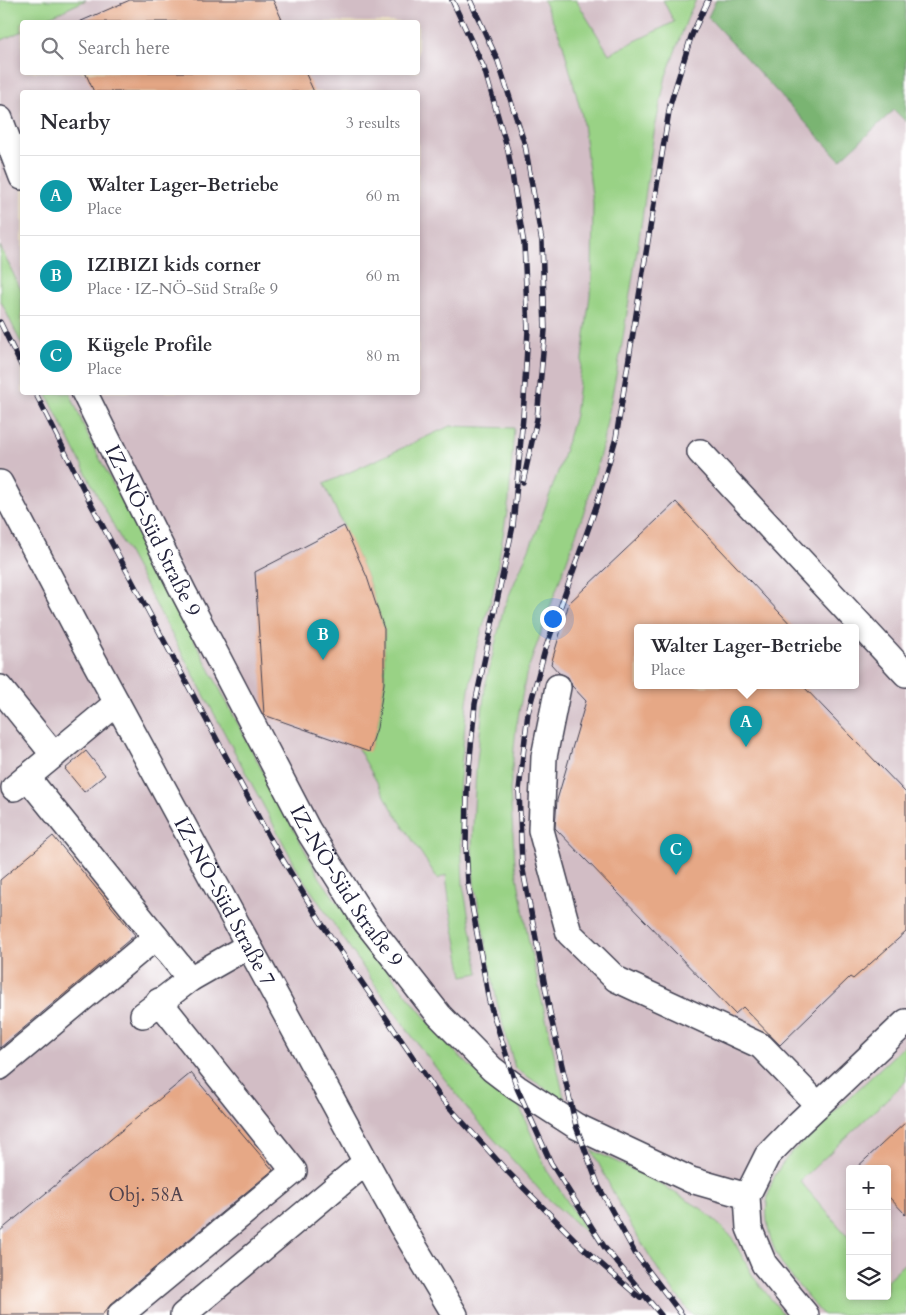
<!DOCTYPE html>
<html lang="en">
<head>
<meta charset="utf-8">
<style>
	body { margin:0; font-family:Cardo,serif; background:#f7f7f7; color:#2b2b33 }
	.controls { position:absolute; right:15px; bottom:15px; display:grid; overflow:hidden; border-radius:5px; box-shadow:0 2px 8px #0003 }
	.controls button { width:45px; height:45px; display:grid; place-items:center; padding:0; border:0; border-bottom:1px solid #e1e1e2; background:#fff; color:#2b2b33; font:25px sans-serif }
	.you { position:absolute; left:552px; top:618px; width:18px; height:18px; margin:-12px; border:4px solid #fff; border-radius:50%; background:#1a73e8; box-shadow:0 0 0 8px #1a73e833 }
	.badge { display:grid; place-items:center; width:32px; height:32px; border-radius:50%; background:#d1495b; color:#fff; font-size:16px; font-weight:700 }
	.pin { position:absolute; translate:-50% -41px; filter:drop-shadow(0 1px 2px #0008) }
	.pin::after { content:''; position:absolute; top:26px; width:18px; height:15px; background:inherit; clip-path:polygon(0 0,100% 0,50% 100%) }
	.popup { position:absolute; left:634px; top:624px; width:225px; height:65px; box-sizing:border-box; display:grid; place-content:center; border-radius:5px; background:#fff; filter:drop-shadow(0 1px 4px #0005); font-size:16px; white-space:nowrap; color:#7c7c81 }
	.popup b { font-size:19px; color:#2b2b33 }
	.popup::after { content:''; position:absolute; left:50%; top:100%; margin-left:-10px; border:10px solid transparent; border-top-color:#fff }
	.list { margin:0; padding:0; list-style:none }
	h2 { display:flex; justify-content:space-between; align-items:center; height:65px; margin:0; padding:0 20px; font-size:21px }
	h2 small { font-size:16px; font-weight:400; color:#7c7c81 }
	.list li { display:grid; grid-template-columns:32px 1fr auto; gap:15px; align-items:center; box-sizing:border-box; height:80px; padding:0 20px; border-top:1px solid #e1e1e2 }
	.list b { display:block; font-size:19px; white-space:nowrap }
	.list p { margin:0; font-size:16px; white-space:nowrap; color:#7c7c81 }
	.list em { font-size:16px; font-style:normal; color:#7c7c81 }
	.icon { flex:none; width:28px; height:28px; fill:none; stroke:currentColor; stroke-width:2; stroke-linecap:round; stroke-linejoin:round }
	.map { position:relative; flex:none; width:906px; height:1315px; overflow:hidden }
	.search { position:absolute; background:#fff; box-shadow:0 2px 8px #0003; left:20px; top:20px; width:400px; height:55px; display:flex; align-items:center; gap:12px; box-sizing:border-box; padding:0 18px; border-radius:5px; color:#7c7c81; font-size:19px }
	.panel { position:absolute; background:#fff; box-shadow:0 2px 8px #0003; left:20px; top:90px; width:400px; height:305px; border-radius:5px }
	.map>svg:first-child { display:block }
	.industrial { fill:#d2bdc5; fill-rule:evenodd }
	.green { fill:#99d285; stroke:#5e7a60 }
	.forest { fill:#7ab472; stroke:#4e6b56 }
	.building { fill:#e6a886 }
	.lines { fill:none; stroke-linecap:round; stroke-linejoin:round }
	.minor-casing { stroke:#413f50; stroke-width:28 }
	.minor { stroke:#fff; stroke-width:25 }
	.rail-casing { stroke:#22223b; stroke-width:5.5 }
	.rail { stroke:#fff; stroke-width:4; stroke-dasharray:11; stroke-linecap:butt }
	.labels { text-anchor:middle; stroke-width:4; stroke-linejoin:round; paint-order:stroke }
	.number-label { font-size:19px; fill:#53444e }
	.street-label { font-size:21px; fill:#22223b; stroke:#fff }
</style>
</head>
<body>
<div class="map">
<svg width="906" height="1315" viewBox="0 0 906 1315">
	<rect width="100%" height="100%" fill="#fff"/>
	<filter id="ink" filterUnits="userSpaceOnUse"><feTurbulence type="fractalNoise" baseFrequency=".02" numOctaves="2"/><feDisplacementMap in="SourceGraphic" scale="10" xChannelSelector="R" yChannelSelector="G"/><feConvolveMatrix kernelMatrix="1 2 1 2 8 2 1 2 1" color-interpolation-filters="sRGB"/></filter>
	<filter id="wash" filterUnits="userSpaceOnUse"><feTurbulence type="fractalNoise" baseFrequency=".0096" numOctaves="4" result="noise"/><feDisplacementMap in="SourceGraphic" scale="20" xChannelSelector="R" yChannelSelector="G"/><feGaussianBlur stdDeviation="1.12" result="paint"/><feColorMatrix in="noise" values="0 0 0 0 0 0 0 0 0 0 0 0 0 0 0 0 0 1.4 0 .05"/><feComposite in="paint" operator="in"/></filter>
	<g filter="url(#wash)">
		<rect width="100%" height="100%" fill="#f0e2c4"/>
		<path class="industrial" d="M0,0H906V1315H0ZM22,22H418V72H22ZM22,92H418V392H22ZM637,628H855V686H637ZM850,1169H887V1296H850Z"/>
		<path class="green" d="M0,0H86L39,22H22V31L0,41Z
			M543,0H576L609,54L674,22L663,0H696L689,14L666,76L654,133L641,226L621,350L601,451L586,506L526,675L516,728L510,790L515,864L529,943L565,1102L515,1068L498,1007L474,883L472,846L476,770L485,687L504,607L536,533L561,463L575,415L592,279L593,203L582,116L562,41Z
			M0,246L22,292V345L0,299Z
			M46,393H70L88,436L272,789L320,878L361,936L418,1009L454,1051L485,1080L519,1105L546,1169L590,1236L545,1196L475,1118L422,1050L371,979L301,876L94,489Z
			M450,426L514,428L509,500L493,593L476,650L467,702L459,790L463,885L479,973L463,976L450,907L446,875L438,879L394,812L357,747L369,751L377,728L384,683V629L367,577L324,484Z
			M906,1044V1081L800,1181L850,1239V1296H887V1280L906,1262V1315H823C810,1299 796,1284 784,1267C765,1239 760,1201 777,1172C781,1165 786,1159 791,1153Z
			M592,1150L650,1178L702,1209L731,1236L754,1278L784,1315H692L662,1276L624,1214Z"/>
		<path class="forest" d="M716,0H906V122L894,110L840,160L708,17Z"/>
		<g id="blocks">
			<path class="building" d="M130,0H273L283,22H79Z
				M85,72H305L314,92H94Z
				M676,502L794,628H637V686H803L906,793V932L853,979L850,977L780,1045L743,1007L735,1014L555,828L557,800L586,701L572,686L568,677L559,673L551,664L569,603Z
				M344,526L367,577L384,629V683L377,728L369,752L264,715L255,572Z
				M86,751L105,775L84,792L65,769Z
				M53,836L135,935L0,1048V880Z
				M191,1073L273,1170L111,1304L102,1315H0V1231Z
				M906,1122V1215L887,1195V1169H855Z"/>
		</g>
	</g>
	<g filter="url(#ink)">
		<use href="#blocks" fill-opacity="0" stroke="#413f50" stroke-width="1"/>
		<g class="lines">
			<g class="minor-casing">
				<g id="minor">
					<path d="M0,119L22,177"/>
					<path id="s1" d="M84,392L184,593L308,830L366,922L439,1015L492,1069L517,1088L576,1126L691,1180L747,1196"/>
					<path d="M700,452L906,674"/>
					<path id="s2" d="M0,483L78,631L366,1162L400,1223L455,1315"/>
					<path d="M558,687L544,757L541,830L569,933L616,979L761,1046L818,1105"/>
					<path d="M0,688L54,755"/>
					<path d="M27,777L190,979"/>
					<path d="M14,788L117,703"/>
					<path d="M143,1015L190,979L248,946"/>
					<path d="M0,1067L156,937"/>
					<path d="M120,1315L294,1171L159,1001"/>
					<path d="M183,1315L366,1162"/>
					<path d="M806,1315L764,1264L749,1228L747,1196L767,1156L797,1125L906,1022"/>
				</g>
			</g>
			<use href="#minor" class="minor"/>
			<g class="rail-casing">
				<path id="rail" d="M452,0L484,68L508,151L524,244L528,330L523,417L513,526L475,704L467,789L466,848L468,883L489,1001L517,1088L551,1163L605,1248L661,1315
					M470,0L498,61L525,145L542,242L545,330L537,419L523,482
					M0,322L22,367
					M35,392L92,506L269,837L320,921L440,1097L507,1171L583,1248L640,1298
					M682,1315L635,1253L599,1187L576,1126L551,1018L522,865L519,790L528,713L545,650L596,507L616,438L670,105L691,37L708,0"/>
			</g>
			<use href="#rail" class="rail"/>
		</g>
	</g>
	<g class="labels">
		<g class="number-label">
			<text x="146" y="1201">Obj. 58A</text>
		</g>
		<g class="street-label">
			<text dy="7" stroke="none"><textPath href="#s1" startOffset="155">IZ-NÖ-Süd Straße 9</textPath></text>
			<text dy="7" stroke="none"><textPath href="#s1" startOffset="560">IZ-NÖ-Süd Straße 9</textPath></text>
			<text dy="7" stroke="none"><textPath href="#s2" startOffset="475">IZ-NÖ-Süd Straße 7</textPath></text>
		</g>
	</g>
</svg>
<div class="controls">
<button>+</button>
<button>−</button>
<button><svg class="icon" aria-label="layers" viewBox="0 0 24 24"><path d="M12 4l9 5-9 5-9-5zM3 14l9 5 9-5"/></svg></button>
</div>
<div class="you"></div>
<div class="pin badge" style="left:746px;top:747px;background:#0f9aa8">A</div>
<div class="popup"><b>Walter Lager-Betriebe</b>Place</div>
<div class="pin badge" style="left:323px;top:660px;background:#0f9aa8">B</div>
<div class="pin badge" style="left:676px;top:875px;background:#0f9aa8">C</div>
<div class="search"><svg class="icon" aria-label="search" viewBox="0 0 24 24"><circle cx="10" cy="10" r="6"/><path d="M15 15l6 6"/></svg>Search here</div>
<section class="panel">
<h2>Nearby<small>3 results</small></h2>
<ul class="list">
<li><span class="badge" style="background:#0f9aa8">A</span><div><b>Walter Lager-Betriebe</b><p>Place</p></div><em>60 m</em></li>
<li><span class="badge" style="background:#0f9aa8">B</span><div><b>IZIBIZI kids corner</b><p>Place · IZ-NÖ-Süd Straße 9</p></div><em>60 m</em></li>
<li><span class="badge" style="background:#0f9aa8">C</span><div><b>Kügele Profile</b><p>Place</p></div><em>80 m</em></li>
</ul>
</section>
</div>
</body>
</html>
